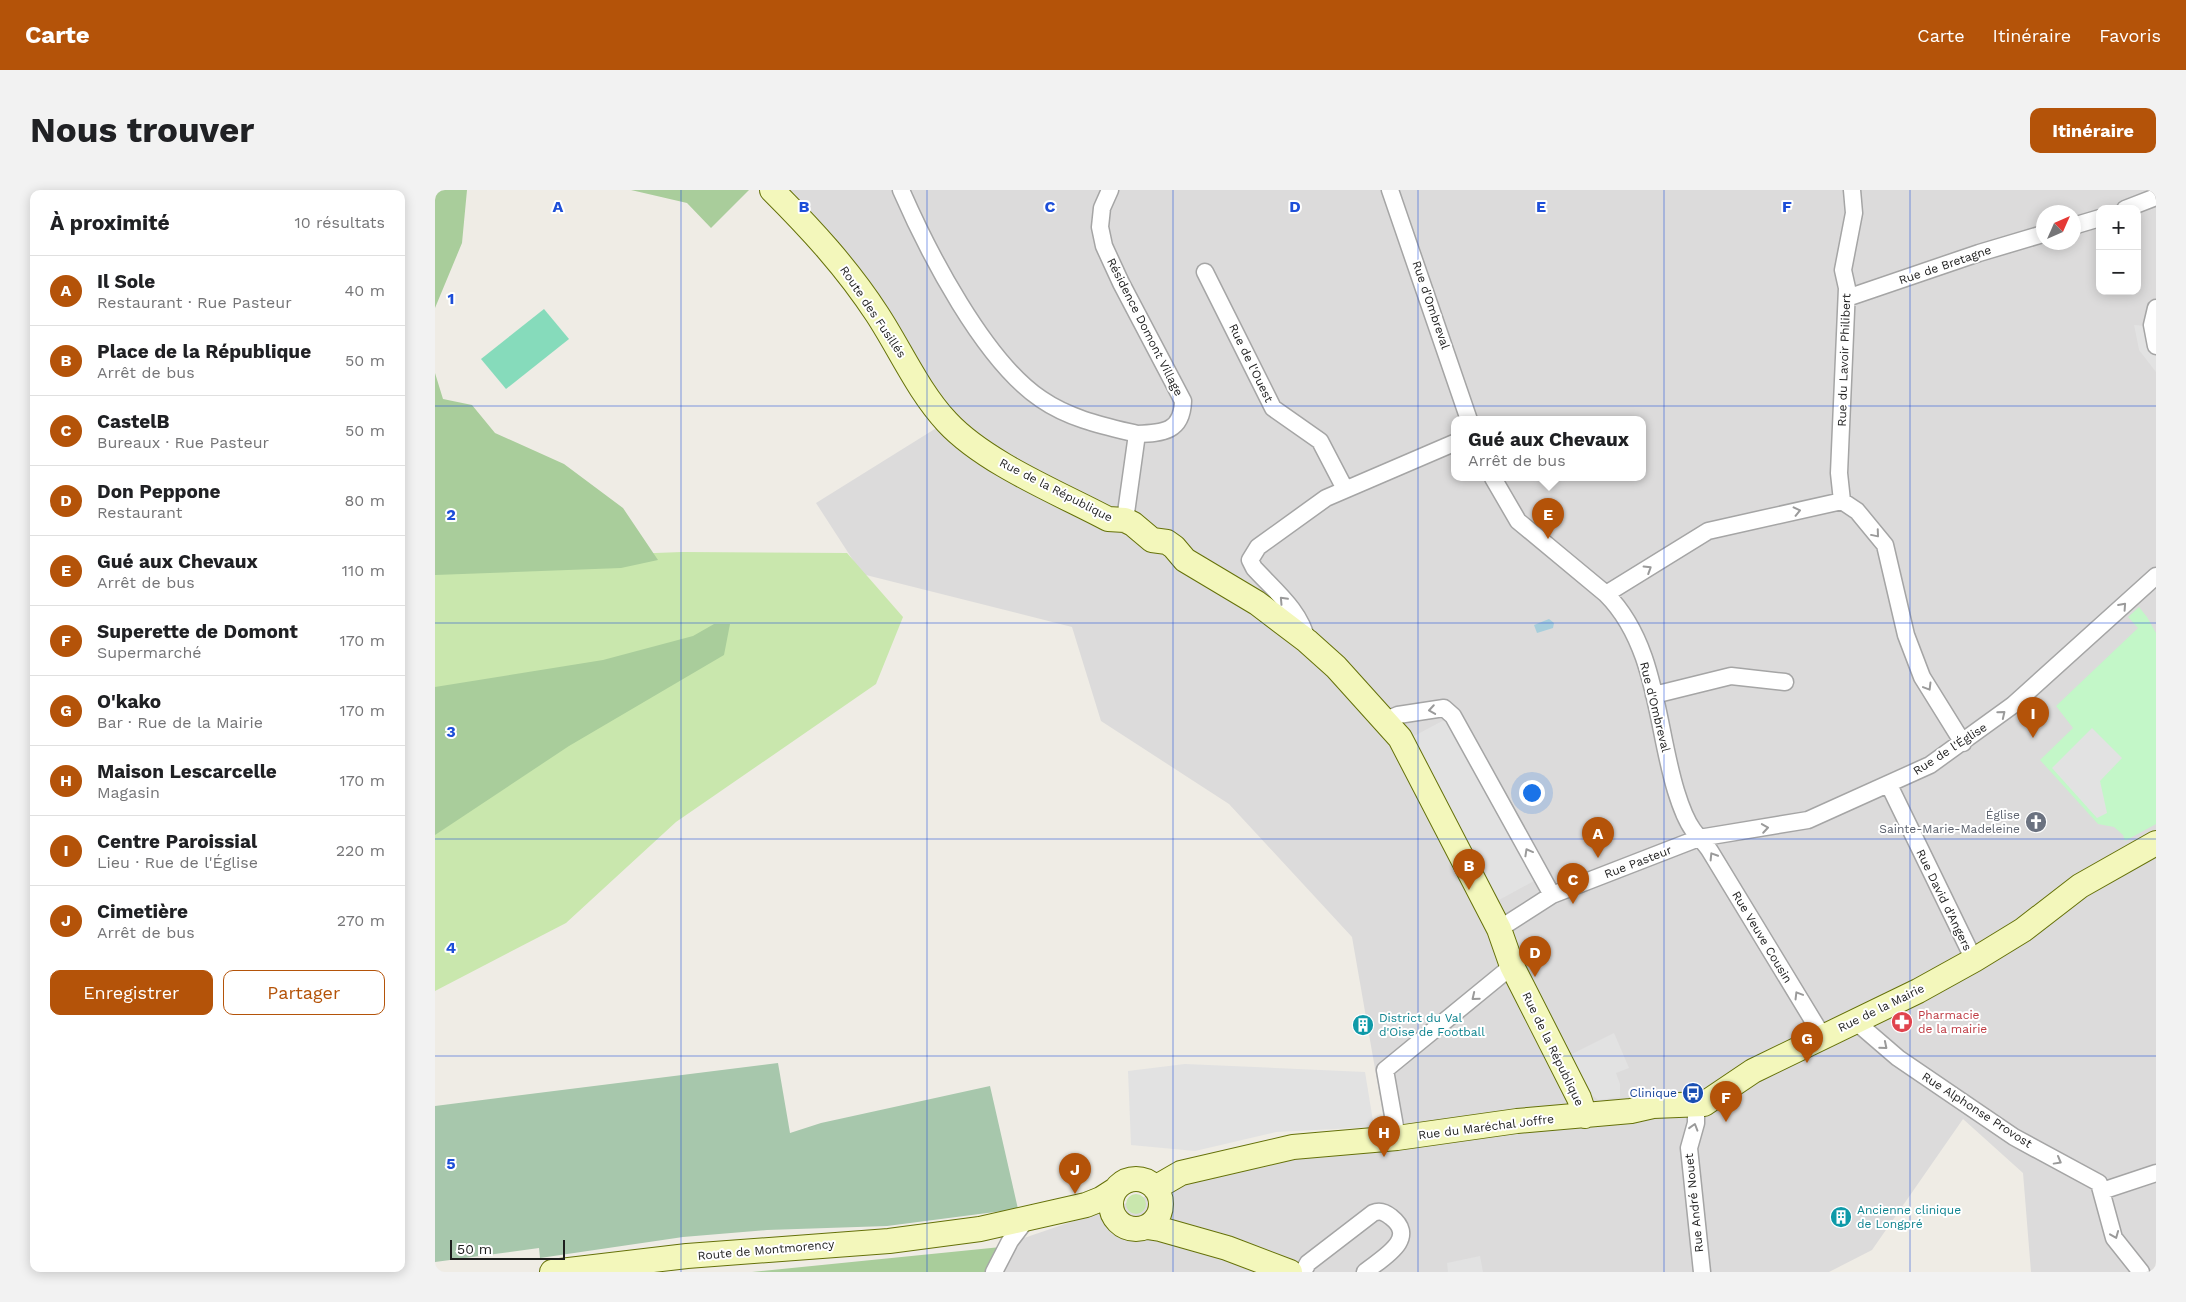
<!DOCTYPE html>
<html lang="fr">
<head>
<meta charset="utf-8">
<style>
	body { margin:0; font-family:"Work Sans",sans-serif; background:#f2f2f2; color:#202124 }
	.controls { position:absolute; right:15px; top:15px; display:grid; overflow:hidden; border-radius:10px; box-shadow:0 2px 12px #0003 }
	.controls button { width:45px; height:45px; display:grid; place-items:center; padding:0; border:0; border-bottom:1px solid #e0e0e0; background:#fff; color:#202124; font:25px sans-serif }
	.compass { position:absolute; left:1601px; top:15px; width:45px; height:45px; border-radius:50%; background:#fff; box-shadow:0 2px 12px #0003; rotate:45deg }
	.scale { position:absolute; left:15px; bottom:12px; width:115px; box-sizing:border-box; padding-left:5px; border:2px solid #1e1e1e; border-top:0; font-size:14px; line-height:18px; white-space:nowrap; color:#1e1e1e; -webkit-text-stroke:4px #fff; paint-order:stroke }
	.you { position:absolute; left:1096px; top:602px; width:18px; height:18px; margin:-12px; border:4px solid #fff; border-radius:50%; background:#1a73e8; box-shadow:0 0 0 8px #1a73e833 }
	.badge { display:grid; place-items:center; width:32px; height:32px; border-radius:50%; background:#b45309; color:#fff; font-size:16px; font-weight:700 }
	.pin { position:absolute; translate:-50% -41px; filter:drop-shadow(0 1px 2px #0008) }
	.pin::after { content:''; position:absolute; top:26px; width:18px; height:15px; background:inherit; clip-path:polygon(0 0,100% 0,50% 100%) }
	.popup { position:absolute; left:1016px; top:226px; width:195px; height:65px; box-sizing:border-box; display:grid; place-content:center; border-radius:10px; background:#fff; filter:drop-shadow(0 1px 4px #0005); font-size:16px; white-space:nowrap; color:#757577 }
	.popup b { font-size:19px; color:#202124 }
	.popup::after { content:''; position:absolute; left:50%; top:100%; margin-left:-10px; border:10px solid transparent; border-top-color:#fff }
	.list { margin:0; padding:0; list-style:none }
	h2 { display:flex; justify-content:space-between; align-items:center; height:65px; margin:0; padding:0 20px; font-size:21px }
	h2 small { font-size:16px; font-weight:400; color:#757577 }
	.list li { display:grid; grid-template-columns:32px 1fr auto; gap:15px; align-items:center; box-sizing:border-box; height:70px; padding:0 20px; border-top:1px solid #e0e0e0 }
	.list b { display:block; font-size:19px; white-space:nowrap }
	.list p { margin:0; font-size:16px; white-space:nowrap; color:#757577 }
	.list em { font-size:16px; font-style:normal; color:#757577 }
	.actions { display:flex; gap:10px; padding:15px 20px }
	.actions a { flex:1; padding:11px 0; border:1px solid #b45309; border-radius:10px; text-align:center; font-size:18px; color:#b45309 }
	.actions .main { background:#b45309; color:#fff }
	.map { position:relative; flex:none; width:1721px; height:1082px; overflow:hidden; border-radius:10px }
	header { display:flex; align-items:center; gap:30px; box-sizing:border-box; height:70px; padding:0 25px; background:#b45309; color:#fff }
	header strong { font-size:24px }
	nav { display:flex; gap:28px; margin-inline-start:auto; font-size:18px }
	.intro { display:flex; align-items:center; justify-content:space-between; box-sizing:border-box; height:120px; padding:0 30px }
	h1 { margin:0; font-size:35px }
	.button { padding:12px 22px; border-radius:10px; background:#b45309; color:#fff; font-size:18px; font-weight:700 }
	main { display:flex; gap:30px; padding:0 30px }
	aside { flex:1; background:#fff; border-radius:10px; box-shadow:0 2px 12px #0003 }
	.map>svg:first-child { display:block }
	.residential { fill:#dcdbdb; fill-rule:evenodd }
	.grass { fill:#c9e7ad }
	.forest { fill:#a9cd9b }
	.cemetery { fill:#a7c7ac }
	.park { fill:#c3f7c8 }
	.pitch { fill:#86dbbb }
	.parking { fill:#e2e2e2 }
	.water { fill:#a7cedb }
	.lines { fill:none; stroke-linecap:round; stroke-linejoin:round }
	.street-casing { stroke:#a5a5a5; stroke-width:19 }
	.secondary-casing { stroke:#657109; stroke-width:26 }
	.street { stroke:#fff; stroke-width:16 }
	.secondary { stroke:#f3f7bb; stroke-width:24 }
	.oneway { stroke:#9a9a9a }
	.grid { fill:none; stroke:#1d4ed8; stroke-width:1; stroke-opacity:0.55 }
	.labels { text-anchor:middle; stroke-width:4; stroke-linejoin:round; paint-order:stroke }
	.street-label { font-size:12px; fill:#1e1e1e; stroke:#fff }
	.worship-label { font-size:12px; fill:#5b616d; stroke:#fff; text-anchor:end }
	.health-label { font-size:12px; fill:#be3a42; stroke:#fff; text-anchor:start }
	.culture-label { font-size:12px; fill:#0d838f; stroke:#fff; text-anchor:start }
	.transit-label { font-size:12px; fill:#164399; stroke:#fff; text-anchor:end }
	.grid-label { font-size:16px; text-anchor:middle; font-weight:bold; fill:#1d4ed8; stroke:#fff; stroke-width:4; stroke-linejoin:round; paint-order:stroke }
</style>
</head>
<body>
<header>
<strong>Carte</strong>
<nav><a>Carte</a><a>Itinéraire</a><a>Favoris</a></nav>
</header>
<div class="intro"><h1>Nous trouver</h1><a class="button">Itinéraire</a></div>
<main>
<aside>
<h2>À proximité<small>10 résultats</small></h2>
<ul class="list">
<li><span class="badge">A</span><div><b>Il Sole</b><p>Restaurant · Rue Pasteur</p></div><em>40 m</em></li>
<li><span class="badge">B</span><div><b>Place de la République</b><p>Arrêt de bus</p></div><em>50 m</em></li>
<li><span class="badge">C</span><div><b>CastelB</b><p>Bureaux · Rue Pasteur</p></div><em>50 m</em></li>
<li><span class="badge">D</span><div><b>Don Peppone</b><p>Restaurant</p></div><em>80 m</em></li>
<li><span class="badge">E</span><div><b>Gué aux Chevaux</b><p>Arrêt de bus</p></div><em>110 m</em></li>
<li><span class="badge">F</span><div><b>Superette de Domont</b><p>Supermarché</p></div><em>170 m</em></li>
<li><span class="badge">G</span><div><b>O'kako</b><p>Bar · Rue de la Mairie</p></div><em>170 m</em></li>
<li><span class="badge">H</span><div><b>Maison Lescarcelle</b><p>Magasin</p></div><em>170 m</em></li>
<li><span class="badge">I</span><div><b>Centre Paroissial</b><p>Lieu · Rue de l'Église</p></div><em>220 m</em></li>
<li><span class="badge">J</span><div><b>Cimetière</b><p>Arrêt de bus</p></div><em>270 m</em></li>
</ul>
<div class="actions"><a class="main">Enregistrer</a><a>Partager</a></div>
</aside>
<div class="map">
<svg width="1721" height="1082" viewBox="0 0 1721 1082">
	<rect width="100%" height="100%" fill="#efece5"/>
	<path class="residential" d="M337,0H1721V1082H1596L1588,983L1528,929L1437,1060L1394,1082H569L586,1049L771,986L953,953L917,747L794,614L666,531L637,437L427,384L381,313L511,232ZM1665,19H1702V101H1665ZM1608,22H1638V52H1608ZM1019,230H1207V288H1019Z"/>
	<path class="grass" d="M0,330L32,370L247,362L412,363L468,427L441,494L241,632L131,733L0,801Z
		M691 1014a10 10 0 1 1 20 0a10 10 0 1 1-20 0Z"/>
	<path class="forest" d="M0,0H32L27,53L0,118Z
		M196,0H314L276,38L252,13Z
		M0,183L8,209L37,215L60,243L129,274L188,318L223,370L186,378L0,385Z
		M279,434H295L289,465L134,556L0,645V497L168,470L258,446Z
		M566,1057L554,1082H317Z"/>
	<path class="cemetery" d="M343,873L355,943L386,933L555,896L583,1019L452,1036L332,1040L248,1047L105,1068L104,1058L0,1072V916Z"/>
	<path class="park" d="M1704,417L1712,427L1721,443V634L1690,651L1688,645L1679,637L1663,634L1605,570L1638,538L1621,516L1703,438L1693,427Z"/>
	<path class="pitch" d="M109,119L134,149L71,199L46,169Z"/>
	<path class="parking" d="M1699,135L1711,136L1715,156L1721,166V182L1704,160Z
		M1013,528L1099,691L1064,710L977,547Z
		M1657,538L1687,568L1665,591L1672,623L1662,628L1617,578Z
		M1179,843L1194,878L1181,883L1185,894V907L1163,910L1152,901L1137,864Z
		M750,874L930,882L939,937L841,942L760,961L696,955L693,881Z
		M1045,1066L1048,1082H1013L1012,1073Z"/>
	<path class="water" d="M1114,429L1119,433L1118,438L1102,443L1099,435Z"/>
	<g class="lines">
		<g class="street-casing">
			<path id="street" d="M466,0C493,62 549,171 606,209C635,229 669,236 702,244
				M675,0L667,18L665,37L669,56L686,93L748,211C747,242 728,243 702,244L690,330
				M955,0L1034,230
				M1690,19L1721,7
				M1638,36L1665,28
				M770,82L838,218L885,251L910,299
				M1412,108L1544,63L1608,44
				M1721,118L1717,135L1721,156
				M1058,288L1083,331L1171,404C1222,455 1221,536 1241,601C1245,614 1250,629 1258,640C1263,647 1270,653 1275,661L1388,847
				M1407,311L1404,283L1412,98L1408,80L1419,23L1417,0
				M1171,404L1273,341L1407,311L1422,321L1450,355L1471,445L1487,487L1528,553
				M872,451C866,421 839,400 819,378L815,370L823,357L891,308L1019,253
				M1219,505L1296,486L1350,492
				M951,530L963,525L1009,518L1018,526L1117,705
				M1454,595L1539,770
				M1064,739L1117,705L1264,648L1373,630L1495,575L1578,515L1721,386
				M1420,831L1463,868L1579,947L1664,993L1679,1048L1706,1082
				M1261,915V933L1254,958L1267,1082
				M962,948L950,880L1077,776
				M1667,1001L1721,983
				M559,1082L575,1051L591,1030
				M868,1082L873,1073L938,1023C945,1020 950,1022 956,1027C984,1049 947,1068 930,1082"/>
		</g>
		<g class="secondary-casing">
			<path id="secondary" d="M337,0C376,39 412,78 442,124C465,159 483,201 512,232C550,273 624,303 673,329L690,330L698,334L717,350L732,352L739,357L750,370L822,413L872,451L901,477L965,548L1064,739L1077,776L1144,908L1150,926
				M676 1014a25 25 0 1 1 50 0a25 25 0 1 1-50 0Z
				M720,998L746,983L858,957L962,948L1082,931L1196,921L1218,916L1269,914L1318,881L1483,801L1539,770L1588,740L1645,696L1721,653
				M712,1037L725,1039L792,1058L855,1082
				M117,1082L252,1066L454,1051L545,1039L651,1015L666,1009L680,1000"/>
		</g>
		<use href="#street" class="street"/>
		<use href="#secondary" class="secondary"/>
	</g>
	<defs><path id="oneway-chevron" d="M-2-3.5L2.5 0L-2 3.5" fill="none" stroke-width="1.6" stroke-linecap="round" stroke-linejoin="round" transform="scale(1.25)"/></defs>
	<g class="oneway">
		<use href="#oneway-chevron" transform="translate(1362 321) rotate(-13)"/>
		<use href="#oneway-chevron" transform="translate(1441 344) rotate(50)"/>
		<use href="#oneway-chevron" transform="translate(1213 379) rotate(-32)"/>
		<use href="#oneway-chevron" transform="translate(848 410) rotate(-133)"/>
		<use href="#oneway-chevron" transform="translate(1688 416) rotate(-48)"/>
		<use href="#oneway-chevron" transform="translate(1493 497) rotate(59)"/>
		<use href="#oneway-chevron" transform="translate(997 520) rotate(171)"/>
		<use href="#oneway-chevron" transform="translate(1567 524) rotate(-39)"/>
		<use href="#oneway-chevron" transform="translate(1330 638) rotate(-9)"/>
		<use href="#oneway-chevron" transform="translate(1093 662) rotate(-119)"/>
		<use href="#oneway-chevron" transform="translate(1278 666) rotate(-122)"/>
		<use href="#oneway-chevron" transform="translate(1363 805) rotate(-121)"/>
		<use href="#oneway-chevron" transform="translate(1040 807) rotate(141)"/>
		<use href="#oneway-chevron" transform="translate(1449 856) rotate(40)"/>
		<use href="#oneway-chevron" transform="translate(1259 937) rotate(-73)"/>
		<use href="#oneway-chevron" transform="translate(1623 971) rotate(29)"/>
		<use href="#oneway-chevron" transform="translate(1680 1045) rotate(68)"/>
	</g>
	<path class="grid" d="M246,0V1082M492,0V1082M738,0V1082M983,0V1082M1229,0V1082M1475,0V1082M0,216H1721M0,433H1721M0,649H1721M0,866H1721"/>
	<defs>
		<g id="church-disc" transform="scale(1.125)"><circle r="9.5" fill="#6b7280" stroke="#fff"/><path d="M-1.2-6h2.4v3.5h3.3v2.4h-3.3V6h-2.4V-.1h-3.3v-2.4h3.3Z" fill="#fff"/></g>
		<g id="pharmacy-disc" transform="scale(1.125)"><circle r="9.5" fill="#e0444e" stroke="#fff"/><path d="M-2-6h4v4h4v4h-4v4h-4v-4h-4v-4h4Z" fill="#fff"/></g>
		<g id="building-disc" transform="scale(1.125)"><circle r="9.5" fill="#0f9aa8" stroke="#fff"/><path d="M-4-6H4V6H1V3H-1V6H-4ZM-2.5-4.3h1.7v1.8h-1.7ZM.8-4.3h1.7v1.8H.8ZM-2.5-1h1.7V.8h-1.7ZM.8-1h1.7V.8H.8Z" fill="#fff"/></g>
		<g id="bus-disc" transform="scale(1.125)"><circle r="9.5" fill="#1a4fb4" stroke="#fff"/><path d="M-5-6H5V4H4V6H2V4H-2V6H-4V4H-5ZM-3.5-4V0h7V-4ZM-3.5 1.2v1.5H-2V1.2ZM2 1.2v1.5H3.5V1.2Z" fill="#fff"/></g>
	</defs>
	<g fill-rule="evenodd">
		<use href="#church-disc" x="1601" y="632"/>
		<use href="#pharmacy-disc" x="1467" y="832"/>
		<use href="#building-disc" x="928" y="835"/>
		<use href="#bus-disc" x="1258" y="903"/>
		<use href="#building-disc" x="1406" y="1027"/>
	</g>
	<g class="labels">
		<g class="street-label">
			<text transform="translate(1510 75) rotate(-19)" y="4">Rue de Bretagne</text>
			<text transform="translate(996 115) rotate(71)" y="4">Rue d'Ombreval</text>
			<text transform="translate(438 122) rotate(56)" y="4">Route des Fusillés</text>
			<text transform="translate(710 137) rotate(63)" y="4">Résidence Domont Village</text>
			<text transform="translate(1409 170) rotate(-88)" y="4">Rue du Lavoir Philibert</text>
			<text transform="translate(816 173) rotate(64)" y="4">Rue de l'Ouest</text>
			<text transform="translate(621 300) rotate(27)" y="4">Rue de la République</text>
			<text transform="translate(1220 517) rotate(76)" y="4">Rue d'Ombreval</text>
			<text transform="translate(1515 559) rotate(-33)" y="4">Rue de l'Église</text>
			<text transform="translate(1203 672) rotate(-21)" y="4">Rue Pasteur</text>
			<text transform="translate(1509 710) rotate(64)" y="4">Rue David d'Angers</text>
			<text transform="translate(1327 747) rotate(59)" y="4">Rue Veuve Cousin</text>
			<text transform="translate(1446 818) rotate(-26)" y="4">Rue de la Mairie</text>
			<text transform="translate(1118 859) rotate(64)" y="4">Rue de la République</text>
			<text transform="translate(1542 920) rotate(33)" y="4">Rue Alphonse Provost</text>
			<text transform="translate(1051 937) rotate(-7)" y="4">Rue du Maréchal Joffre</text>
			<text transform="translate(1259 1013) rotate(-96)" y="4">Rue André Nouet</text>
			<text transform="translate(331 1060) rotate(-5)" y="4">Route de Montmorency</text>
		</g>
		<g class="worship-label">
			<text x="1585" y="629">Église<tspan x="1585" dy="14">Sainte-Marie-Madeleine</tspan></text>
		</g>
		<g class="health-label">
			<text x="1483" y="829">Pharmacie<tspan x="1483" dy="14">de la mairie</tspan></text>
		</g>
		<g class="culture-label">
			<text x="944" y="832">District du Val<tspan x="944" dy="14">d'Oise de Football</tspan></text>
			<text x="1422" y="1024">Ancienne clinique<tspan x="1422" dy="14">de Longpré</tspan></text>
		</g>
		<g class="transit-label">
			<text x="1242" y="907">Clinique</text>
		</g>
	</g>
	<g class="grid-label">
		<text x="123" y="22">A</text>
		<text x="369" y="22">B</text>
		<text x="615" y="22">C</text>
		<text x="860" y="22">D</text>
		<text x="1106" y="22">E</text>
		<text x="1352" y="22">F</text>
		<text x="16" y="114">1</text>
		<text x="16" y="330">2</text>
		<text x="16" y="547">3</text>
		<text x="16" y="763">4</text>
		<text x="16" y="979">5</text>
	</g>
</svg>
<div class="controls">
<button>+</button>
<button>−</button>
</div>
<svg class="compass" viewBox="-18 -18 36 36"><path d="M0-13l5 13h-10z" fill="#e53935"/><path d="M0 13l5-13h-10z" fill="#757577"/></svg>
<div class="scale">50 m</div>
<div class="you"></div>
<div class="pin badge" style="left:1163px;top:668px">A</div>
<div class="pin badge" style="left:1034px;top:700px">B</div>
<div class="pin badge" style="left:1138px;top:714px">C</div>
<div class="pin badge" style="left:1100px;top:787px">D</div>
<div class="pin badge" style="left:1113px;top:349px">E</div>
<div class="popup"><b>Gué aux Chevaux</b>Arrêt de bus</div>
<div class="pin badge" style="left:1291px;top:932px">F</div>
<div class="pin badge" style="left:1372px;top:873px">G</div>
<div class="pin badge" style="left:949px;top:967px">H</div>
<div class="pin badge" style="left:1598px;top:548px">I</div>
<div class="pin badge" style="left:640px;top:1004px">J</div>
</div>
</main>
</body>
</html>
